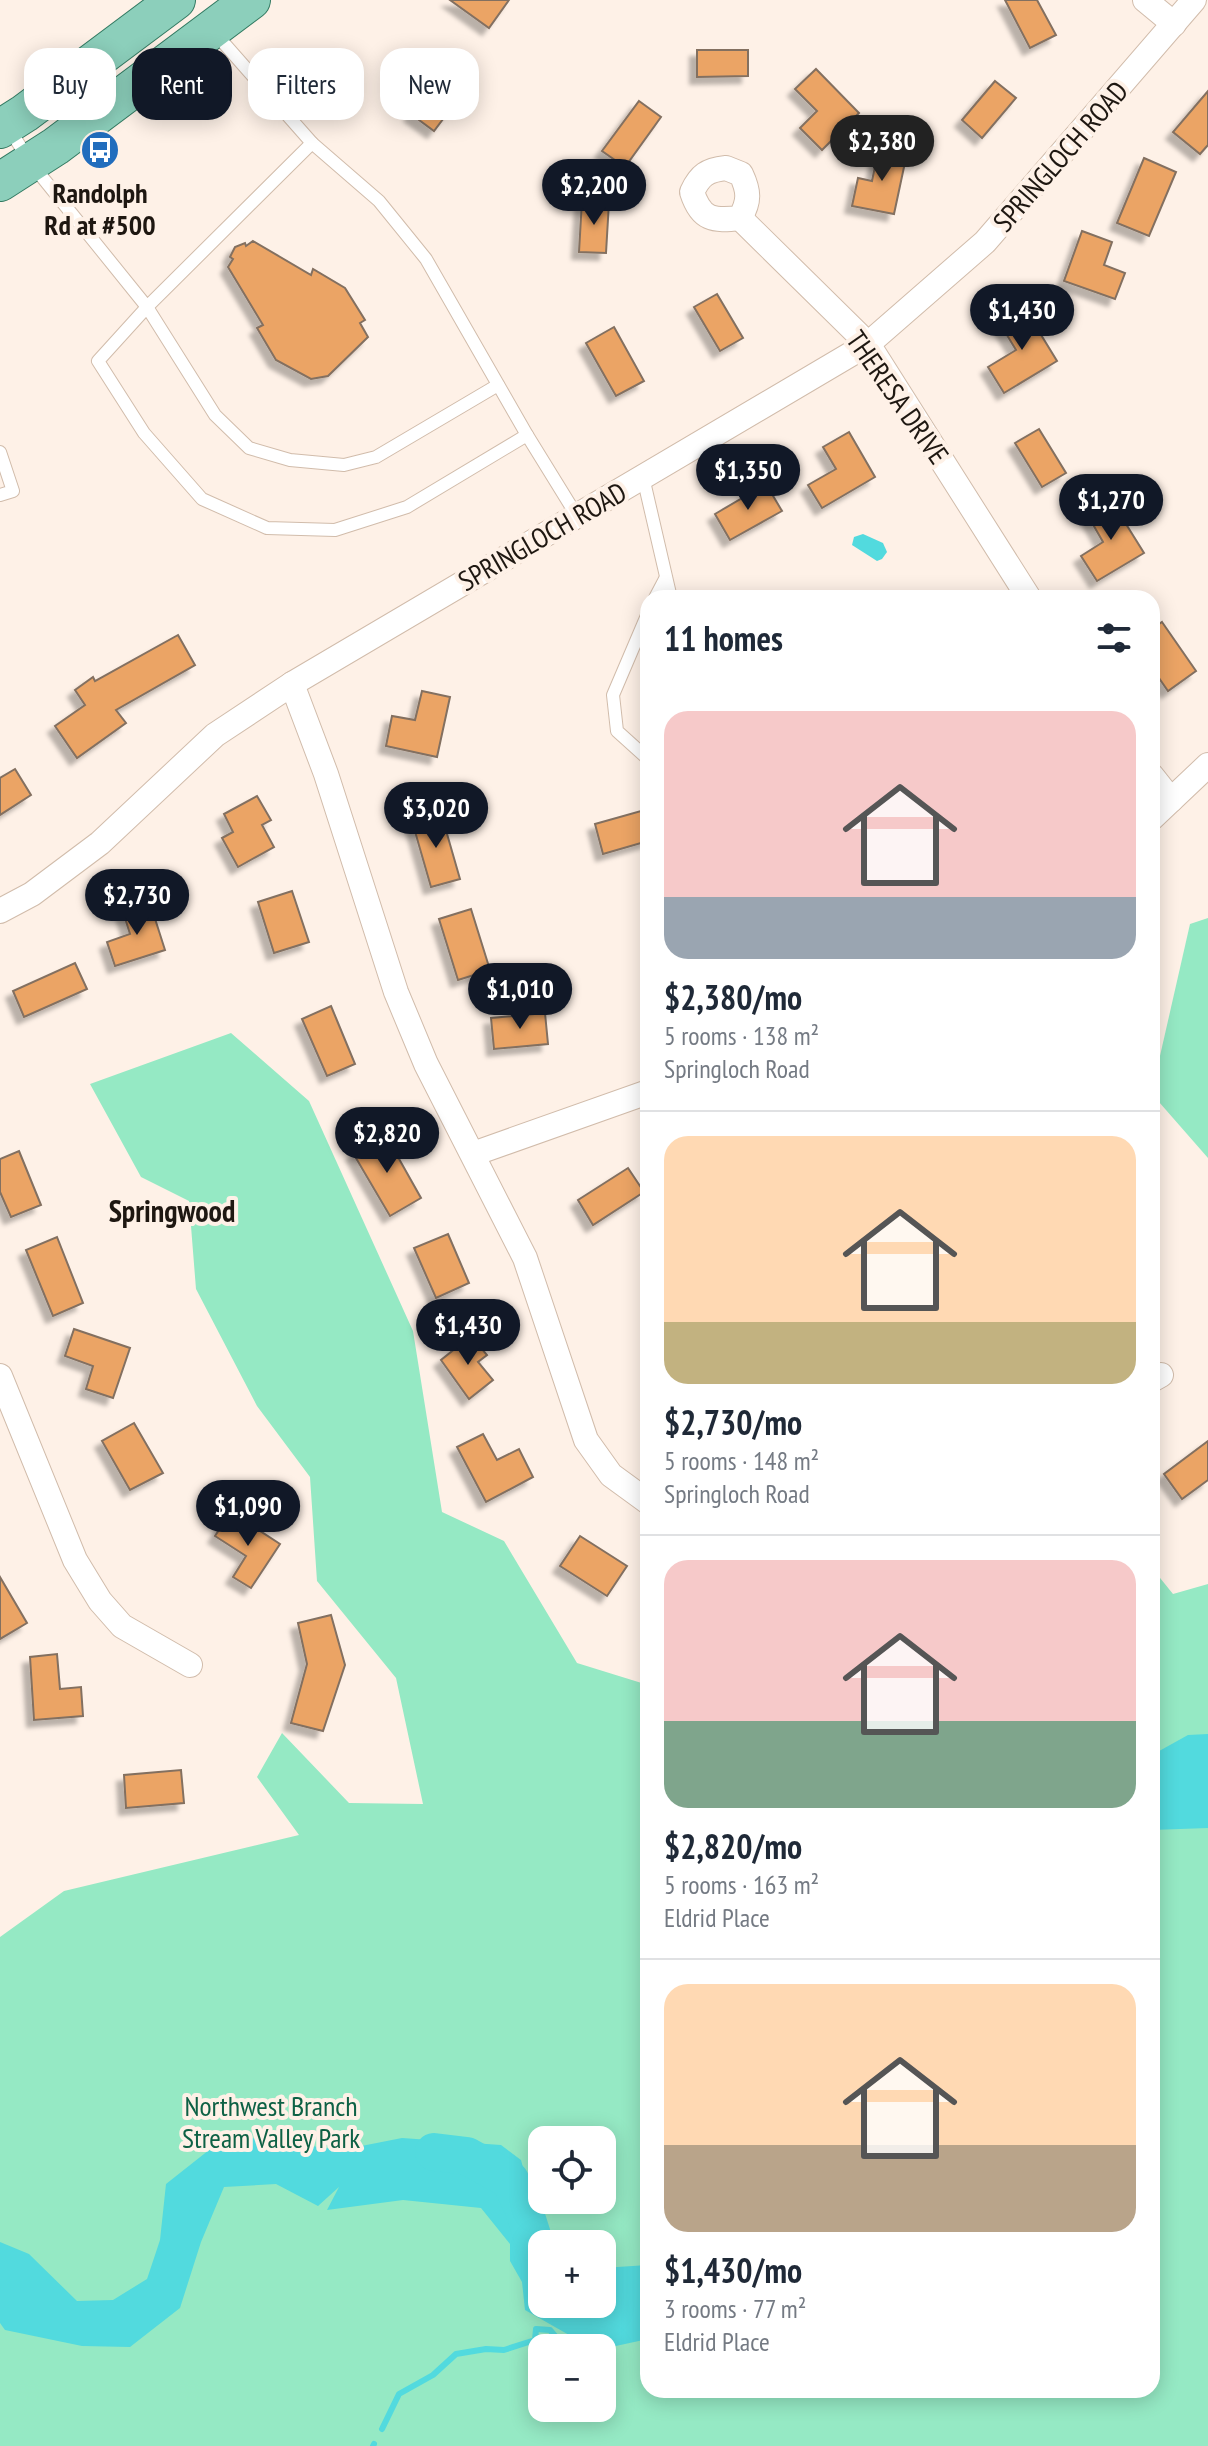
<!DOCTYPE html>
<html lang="en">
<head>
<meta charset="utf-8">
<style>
	:root { --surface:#fff; --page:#f2f2f3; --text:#1f2937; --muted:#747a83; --line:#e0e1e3; --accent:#111827 }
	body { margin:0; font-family:"PT Sans Narrow",sans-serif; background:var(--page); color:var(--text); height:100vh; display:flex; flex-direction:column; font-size:30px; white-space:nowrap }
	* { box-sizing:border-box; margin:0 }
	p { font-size:26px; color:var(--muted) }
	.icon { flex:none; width:44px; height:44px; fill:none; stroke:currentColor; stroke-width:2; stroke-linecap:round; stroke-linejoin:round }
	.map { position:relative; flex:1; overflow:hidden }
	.drawer { position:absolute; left:640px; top:590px; width:520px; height:1808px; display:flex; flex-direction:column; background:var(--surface); border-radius:24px; box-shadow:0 4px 20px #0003 }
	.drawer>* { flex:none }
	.hud { position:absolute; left:24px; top:48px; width:496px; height:72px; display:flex; gap:16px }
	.tools { position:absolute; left:528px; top:2126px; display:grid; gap:16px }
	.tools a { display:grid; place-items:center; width:88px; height:88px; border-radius:16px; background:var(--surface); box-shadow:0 4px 20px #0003; font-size:40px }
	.price { position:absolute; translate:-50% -68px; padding:0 18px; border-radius:28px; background:var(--accent); color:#fff; font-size:26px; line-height:52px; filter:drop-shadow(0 2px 4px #0008) }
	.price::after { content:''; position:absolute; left:50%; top:48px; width:24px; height:18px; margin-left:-12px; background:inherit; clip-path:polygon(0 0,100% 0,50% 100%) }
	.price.on { background:#222; color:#fff }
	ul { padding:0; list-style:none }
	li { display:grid; align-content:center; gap:16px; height:424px; padding:0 24px }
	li+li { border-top:2px solid var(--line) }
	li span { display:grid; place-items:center; height:248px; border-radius:24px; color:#555 }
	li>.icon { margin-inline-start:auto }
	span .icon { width:144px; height:144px; fill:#fffc; stroke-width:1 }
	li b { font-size:34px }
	h2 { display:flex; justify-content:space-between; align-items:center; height:96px; padding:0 24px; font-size:34px }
	.chip { padding:0 28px; border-radius:24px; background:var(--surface); box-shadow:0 4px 20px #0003; font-size:28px; line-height:72px }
	.chip.on { background:var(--accent); color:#fff }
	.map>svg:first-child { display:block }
	.green { fill:#95e9c4; fill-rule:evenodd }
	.water { fill:#52dade }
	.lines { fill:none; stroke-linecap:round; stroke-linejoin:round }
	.stream { stroke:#52dade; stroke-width:6 }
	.river { stroke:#52dade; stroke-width:38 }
	.building { fill:#eba465; stroke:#837061; stroke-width:2; filter:url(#shadow) }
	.service-casing { stroke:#d1bcab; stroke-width:14 }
	.minor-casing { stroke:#d1bcab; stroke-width:26 }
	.primary-casing { stroke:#337a62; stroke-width:40 }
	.service { stroke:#fff; stroke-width:12 }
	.minor { stroke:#fff; stroke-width:24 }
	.primary { stroke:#8ccfbb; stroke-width:38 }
	.labels { text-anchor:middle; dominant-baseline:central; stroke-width:8; stroke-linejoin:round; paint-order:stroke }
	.street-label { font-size:28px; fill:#1e1711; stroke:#fef1e7 }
	.poi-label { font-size:28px; font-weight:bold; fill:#1e1711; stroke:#fef1e7 }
	.park-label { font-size:28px; fill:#0e6145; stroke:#fef1e7 }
	.neighbourhood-label { font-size:30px; font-weight:bold; fill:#1e1711; stroke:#fef1e7 }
</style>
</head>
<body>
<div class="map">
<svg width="1208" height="2446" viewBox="0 0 1208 2446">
	<defs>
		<filter id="shadow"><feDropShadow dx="-7" dy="7" stdDeviation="2" flood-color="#0004"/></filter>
	</defs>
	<rect width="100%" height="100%" fill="#fef1e7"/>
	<g class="green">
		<polygon points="1208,918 1208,1158 1152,1094 1152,1091 1190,924"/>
		<path d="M231,1033l78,68 104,230 29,181 62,29 73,122 71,22v705h504v-822l21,26 35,-10v862h-1208v-509l64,-46 235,-56 -42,-58 25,-44 67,70 74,1 -27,-126 -79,-97 -7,-104 -53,-71 -61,-117 -7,-88 -48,-24 -51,-93zM542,2140h60v60h-60zM542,2244h60v60h-60zM542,2348h60v60h-60z"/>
	</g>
	<g class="water">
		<polygon points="863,534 883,543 887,552 882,559 877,561 852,545 854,537"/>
		<polygon points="1208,1734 1208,1828 1152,1830 1152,1755 1188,1735"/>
		<polygon points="228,2135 341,2150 402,2138 501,2145 521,2160 543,2244 542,2304 602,2304 602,2268 648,2265 648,2339 602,2349 592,2348 525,2310 522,2282 510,2261 510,2244 481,2208 403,2200 327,2210 339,2187 318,2206 276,2184 224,2187 201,2242 180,2308 130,2347 82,2346 5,2330 0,2323 0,2242 29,2254 77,2301 113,2300 147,2279 160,2240 166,2184"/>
	</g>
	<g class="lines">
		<g class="stream">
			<polyline points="382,2429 399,2394 433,2375 456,2354 486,2349 504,2350 535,2340 536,2329 550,2330 561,2343 578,2333"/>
			<polyline points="373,2446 374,2444"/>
		</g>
		<polyline class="river" points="434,2152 467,2156 510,2180 523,2207 542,2267"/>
	</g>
	<g class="building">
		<polygon points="450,0 509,0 489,28"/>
		<polygon points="1005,0 1037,0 1056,35 1030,48"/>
		<polygon points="697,50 748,50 748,76 697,77"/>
		<polygon points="418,55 464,91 434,131 411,114 426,95 402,77"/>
		<polygon points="816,69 859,113 822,150 800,128 817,111 795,89"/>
		<polygon points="995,81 1016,98 982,138 962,120"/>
		<polygon points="1208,91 1208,145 1200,154 1173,132"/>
		<polygon points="639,101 661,117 625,167 602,151"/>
		<polygon points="879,147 907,153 894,214 852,206 858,178 872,181"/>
		<polygon points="1144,158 1176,172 1149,236 1117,223"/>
		<polygon points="582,200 609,202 606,253 579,252"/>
		<polygon points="1082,231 1112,242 1104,265 1125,273 1115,299 1064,281"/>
		<polygon points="253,241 311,275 313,269 345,288 365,320 360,323 368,337 328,376 311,379 276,360 257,328 263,325 228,267 233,259 230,257 235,247 245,243 246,246"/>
		<polygon points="717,294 743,338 720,351 694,307"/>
		<polygon points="1024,307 1057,361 1004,393 988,367 1016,350 999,322"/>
		<polygon points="614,327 644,381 616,396 586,343"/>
		<polygon points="1039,429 1066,473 1042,487 1015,443"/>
		<polygon points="849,432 875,477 822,508 808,485 836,469 823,447"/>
		<polygon points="766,484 782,511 730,540 715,514"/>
		<polygon points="1111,500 1144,553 1097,581 1081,556 1103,542 1087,514"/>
		<polygon points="1162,622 1196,671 1168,691 1152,668 1152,629"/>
		<polygon points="178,635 195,665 116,710 126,723 77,758 55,726 85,705 75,690 93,677 95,681"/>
		<polygon points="422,691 450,697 437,757 386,746 392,716 415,720"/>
		<polygon points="15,769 31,795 0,815 0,778"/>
		<polygon points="257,796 271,820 262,825 274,847 238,867 222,838 233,832 224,814"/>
		<polygon points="648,809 648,841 603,854 595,824"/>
		<polygon points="441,813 460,879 431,887 412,821"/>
		<polygon points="292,891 309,942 274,953 258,902"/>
		<polygon points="150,903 165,950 115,966 107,942 130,934 123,912"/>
		<polygon points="471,909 490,970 458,980 439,919"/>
		<polygon points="75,963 87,989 24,1017 13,991"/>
		<polygon points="331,1006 355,1064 327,1076 302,1019"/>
		<polygon points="545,1013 548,1044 494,1049 491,1018"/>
		<polygon points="385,1134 421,1198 390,1216 353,1153"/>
		<polygon points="19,1151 41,1205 11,1217 0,1192 0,1159"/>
		<polygon points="628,1168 644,1192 593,1225 578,1200"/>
		<polygon points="448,1234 469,1283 436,1298 414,1248"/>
		<polygon points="57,1237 83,1303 53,1316 26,1250"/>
		<polygon points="74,1329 130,1348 113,1398 86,1389 93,1366 65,1356"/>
		<polygon points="471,1336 487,1355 478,1362 493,1380 469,1399 441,1360"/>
		<polygon points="134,1423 163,1473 130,1490 102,1441"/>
		<polygon points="483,1434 497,1460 519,1449 533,1477 486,1502 457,1447"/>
		<polygon points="1208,1441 1208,1480 1182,1499 1164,1474"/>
		<polygon points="231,1512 280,1544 251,1588 233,1577 246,1556 215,1536"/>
		<polygon points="580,1536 627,1566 607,1596 560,1566"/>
		<polygon points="0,1577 27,1623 0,1639"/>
		<polygon points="331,1615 345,1665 323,1731 291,1723 307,1664 298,1623"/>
		<polygon points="57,1654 60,1689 81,1687 83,1716 34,1720 30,1657"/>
		<polygon points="181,1770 184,1803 126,1808 124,1775"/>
	</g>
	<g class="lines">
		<g class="service-casing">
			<g id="service">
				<polyline points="10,130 30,162 147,307 312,143 214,32"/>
				<polyline points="312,143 379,201 426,259 527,435"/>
				<polyline points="498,385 376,457 344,465 290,460 249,448 215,415 147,307 98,361 144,433 202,499 267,528 335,530 407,507 527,435 577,516"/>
				<polyline points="0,452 13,491 0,495"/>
				<polyline points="643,477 671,598"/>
				<polyline points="655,598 665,579"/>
				<polyline points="648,613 613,695 617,731 648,759"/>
			</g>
		</g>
		<g class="minor-casing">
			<g id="minor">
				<polyline points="1145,0 1174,24"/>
				<path d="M726,168l15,6c8,17 9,27 -1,44 -27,3 -39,2 -48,-26 8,-17 15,-22 34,-24z"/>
				<polyline points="740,218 868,344 1029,598"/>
				<polyline points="292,684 326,774 396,992 426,1064 525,1258 586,1440 611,1475 648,1502"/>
				<polyline points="1152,776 1171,800"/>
				<polyline points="1152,818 1208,765"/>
				<polyline points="0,911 32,894 100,843 215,735 292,684 868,344 985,242 1194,0"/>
				<polyline points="473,1154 648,1092"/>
				<polyline points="0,1376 75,1560 100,1601 122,1626 190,1665"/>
				<polyline points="1152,1380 1161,1375"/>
			</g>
		</g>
		<g class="primary-casing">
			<g id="primary">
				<polyline points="0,129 25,113 176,0"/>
				<polyline points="0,182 56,146 251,0"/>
			</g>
		</g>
		<use href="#service" class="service"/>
		<use href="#minor" class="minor"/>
		<use href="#primary" class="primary"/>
	</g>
	<defs>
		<g id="bus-disc" transform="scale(2)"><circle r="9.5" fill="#216dbd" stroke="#fef1e7"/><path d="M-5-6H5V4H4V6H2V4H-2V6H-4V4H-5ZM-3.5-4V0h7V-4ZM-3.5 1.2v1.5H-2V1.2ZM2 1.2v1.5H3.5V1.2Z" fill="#fff"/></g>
	</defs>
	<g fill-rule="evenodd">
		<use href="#bus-disc" x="100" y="150"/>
	</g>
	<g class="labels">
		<g class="street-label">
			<text transform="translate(1060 156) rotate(-49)">SPRINGLOCH ROAD</text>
			<text transform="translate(898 397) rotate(55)">THERESA DRIVE</text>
			<text transform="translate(542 536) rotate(-30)">SPRINGLOCH ROAD</text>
		</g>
		<g class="poi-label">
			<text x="100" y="192">Randolph<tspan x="100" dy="32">Rd at #500</tspan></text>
		</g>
		<g class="park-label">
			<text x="271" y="2105">Northwest Branch<tspan x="271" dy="32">Stream Valley Park</tspan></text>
		</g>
		<g class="neighbourhood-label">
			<text x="172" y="1210">Springwood</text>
		</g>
	</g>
</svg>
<div class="tools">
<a><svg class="icon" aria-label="locate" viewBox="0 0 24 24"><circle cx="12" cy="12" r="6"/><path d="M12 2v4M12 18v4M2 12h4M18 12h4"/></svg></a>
<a>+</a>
<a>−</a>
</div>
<b class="price on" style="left:882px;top:183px">$2,380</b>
<b class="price" style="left:594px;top:227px">$2,200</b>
<b class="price" style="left:1022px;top:352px">$1,430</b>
<b class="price" style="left:748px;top:512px">$1,350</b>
<b class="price" style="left:1111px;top:542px">$1,270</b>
<b class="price" style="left:436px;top:850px">$3,020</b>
<b class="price" style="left:137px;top:937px">$2,730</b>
<b class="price" style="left:520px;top:1031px">$1,010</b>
<b class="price" style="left:387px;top:1175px">$2,820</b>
<b class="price" style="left:468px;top:1367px">$1,430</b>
<b class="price" style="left:248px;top:1548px">$1,090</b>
<div class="hud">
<a class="chip">Buy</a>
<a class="chip on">Rent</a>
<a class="chip">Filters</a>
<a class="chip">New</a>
</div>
<section class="drawer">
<h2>11 homes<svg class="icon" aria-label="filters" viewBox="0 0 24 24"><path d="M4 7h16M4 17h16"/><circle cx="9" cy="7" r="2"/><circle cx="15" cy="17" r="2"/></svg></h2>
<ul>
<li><span style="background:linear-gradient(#f6c9c9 75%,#9aa5b1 0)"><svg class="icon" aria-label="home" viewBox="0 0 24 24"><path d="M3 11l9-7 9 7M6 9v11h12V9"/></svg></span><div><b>$2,380/mo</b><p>5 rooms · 138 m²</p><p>Springloch Road</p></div></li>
<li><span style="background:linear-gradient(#ffd9b3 75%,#c2b280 0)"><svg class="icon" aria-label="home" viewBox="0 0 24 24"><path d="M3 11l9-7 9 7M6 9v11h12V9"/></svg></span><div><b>$2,730/mo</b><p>5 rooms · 148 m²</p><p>Springloch Road</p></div></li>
<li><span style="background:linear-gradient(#f6c9c9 65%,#7fa58c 0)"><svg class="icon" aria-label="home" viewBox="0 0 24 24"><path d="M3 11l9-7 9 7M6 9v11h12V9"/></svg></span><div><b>$2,820/mo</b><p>5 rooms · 163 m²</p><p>Eldrid Place</p></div></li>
<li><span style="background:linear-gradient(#ffd9b3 65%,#b9a48a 0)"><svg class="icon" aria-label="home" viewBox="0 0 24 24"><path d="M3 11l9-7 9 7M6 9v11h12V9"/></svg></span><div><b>$1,430/mo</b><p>3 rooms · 77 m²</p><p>Eldrid Place</p></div></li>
</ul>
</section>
</div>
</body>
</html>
